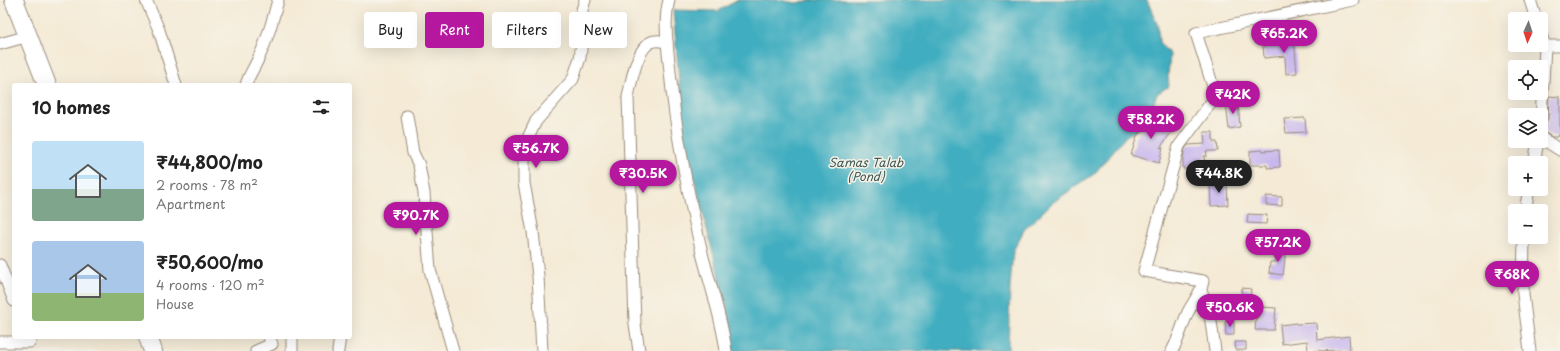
<!DOCTYPE html>
<html lang="en">
<head>
<meta charset="utf-8">
<style>
	:root { --surface:#fff; --page:#f6f6f6; --text:#222; --muted:#767676; --accent:#b5179e }
	body { margin:0; font-family:"Playpen Sans",sans-serif; background:var(--page); color:var(--text); height:100vh; display:flex; flex-direction:column; font-size:15px; white-space:nowrap }
	* { box-sizing:border-box; margin:0 }
	p { font-size:13px; color:var(--muted) }
	.icon { flex:none; width:22px; height:22px; fill:none; stroke:currentColor; stroke-width:2; stroke-linecap:round; stroke-linejoin:round }
	.map { position:relative; flex:1; overflow:hidden }
	.side { position:absolute; left:12px; top:83px; width:340px; height:256px; display:flex; flex-direction:column; background:var(--surface); border-radius:4px; box-shadow:0 4px 16px #0002 }
	.side>* { flex:none }
	.guide { position:absolute; left:364px; top:12px; width:380px; height:36px; display:flex; gap:8px }
	.needle { width:26px; rotate:183deg }
	.controls { position:absolute; left:1508px; top:12px; display:grid; gap:8px }
	.controls a { display:grid; place-items:center; width:40px; height:40px; border-radius:4px; background:var(--surface); box-shadow:0 4px 16px #0002; font-size:20px }
	.price { position:absolute; translate:-50% -34px; padding:0 9px; border-radius:14px; background:var(--accent); color:#fff; font-size:13px; line-height:26px; filter:drop-shadow(0 1px 2px #0008) }
	.price::after { content:''; position:absolute; left:50%; top:24px; width:12px; height:9px; margin-left:-6px; background:inherit; clip-path:polygon(0 0,100% 0,50% 100%) }
	.price.on { background:#222; color:#fff }
	ul { padding:0; list-style:none }
	li { display:flex; align-items:center; gap:12px; height:100px; padding:0 20px }
	li span { display:grid; place-items:center; flex:none; width:112px; height:80px; border-radius:4px; color:#555 }
	li>.icon { margin-inline-start:auto }
	span .icon { width:48px; height:48px; fill:#fffc; stroke-width:1 }
	li b { font-size:17px }
	h2 { display:flex; justify-content:space-between; align-items:center; height:48px; padding:0 20px; font-size:17px }
	.pill { padding:0 14px; border-radius:4px; background:var(--surface); box-shadow:0 4px 16px #0002; font-size:14px; line-height:36px }
	.pill.on { background:var(--accent); color:#fff }
	.map>svg:first-child { display:block }
	.water { fill:#41adc0; stroke:#3e6c6f }
	.building { fill:#c8b7ee }
	.lines { fill:none; stroke-linecap:round; stroke-linejoin:round }
	.minor-casing { stroke:#988a7a; stroke-width:13 }
	.primary-casing { stroke:#988a7a; stroke-width:20 }
	.minor { stroke:#fff; stroke-width:11 }
	.primary { stroke:#fff; stroke-width:18 }
	.labels { text-anchor:middle; dominant-baseline:central; stroke-width:3; stroke-linejoin:round; paint-order:stroke }
	.water-label { font-size:12px; font-style:italic; fill:#3d5857; stroke:#f7f3e8 }
</style>
</head>
<body>
<div class="map">
<svg width="1560" height="351" viewBox="0 0 1560 351">
	<rect width="100%" height="100%" fill="#f7f3e8"/>
	<filter id="ink" filterUnits="userSpaceOnUse"><feTurbulence type="fractalNoise" baseFrequency=".025" numOctaves="2"/><feDisplacementMap in="SourceGraphic" scale="8" xChannelSelector="R" yChannelSelector="G"/><feConvolveMatrix kernelMatrix="1 2 1 2 8 2 1 2 1" color-interpolation-filters="sRGB"/></filter>
	<filter id="wash" filterUnits="userSpaceOnUse"><feTurbulence type="fractalNoise" baseFrequency=".012" numOctaves="4" result="noise"/><feDisplacementMap in="SourceGraphic" scale="16" xChannelSelector="R" yChannelSelector="G"/><feGaussianBlur stdDeviation="0.9" result="paint"/><feColorMatrix in="noise" values="0 0 0 0 0 0 0 0 0 0 0 0 0 0 0 0 0 1.4 0 .05"/><feComposite in="paint" operator="in"/></filter>
	<g filter="url(#wash)">
		<rect width="100%" height="100%" fill="#f4ead5"/>
		<polygon class="water" points="738,0 779,0 796,3 813,0 1147,0 1158,26 1159,42 1170,55 1168,76 1169,86 1157,94 1146,125 1126,136 1094,174 1052,203 1024,230 1013,251 1010,288 1008,351 731,351 727,309 684,138 673,10 718,11"/>
		<g id="blocks">
			<g class="building">
				<polygon points="1294,38 1297,73 1286,74 1285,56 1264,58 1263,46 1285,44 1284,39"/>
				<polygon points="1549,96 1560,97 1560,135 1558,135 1557,137 1552,137 1544,132 1545,124 1548,119"/>
				<polygon points="1238,102 1240,127 1229,129 1226,104"/>
				<polygon points="1152,115 1173,130 1160,148 1163,147 1159,163 1131,155 1137,136"/>
				<polygon points="1305,118 1306,132 1286,133 1284,119"/>
				<polygon points="1204,132 1213,132 1213,142 1217,142 1218,151 1206,151 1207,156 1204,156 1205,169 1183,169 1183,158 1185,149 1188,145 1205,144"/>
				<polygon points="1263,150 1263,151 1279,150 1280,167 1267,168 1267,165 1250,165 1250,151"/>
				<polygon points="1227,183 1228,205 1211,206 1210,184"/>
				<polygon points="1266,196 1282,197 1282,206 1266,205"/>
				<polygon points="1248,214 1267,215 1266,224 1247,223"/>
				<polygon points="1277,249 1286,250 1283,275 1269,273 1270,262 1276,262"/>
				<polygon points="1242,288 1251,289 1250,300 1241,300"/>
				<polygon points="1261,307 1276,308 1274,330 1255,330 1256,318 1260,318"/>
				<polygon points="1225,322 1234,322 1234,335 1226,335"/>
				<polygon points="1296,323 1296,324 1316,323 1317,340 1349,336 1350,350 1308,351 1307,341 1282,344 1280,325"/>
				<polygon points="1235,342 1246,342 1246,350 1236,350"/>
			</g>
		</g>
	</g>
	<g filter="url(#ink)">
		<use href="#blocks" fill-opacity="0" stroke="#988a7a" stroke-width="1"/>
		<g class="lines">
			<g class="minor-casing">
				<g id="minor">
					<polyline points="146,0 159,30 176,85"/>
					<path d="M669,0c-6,23 -1,49 1,72 6,64 18,123 33,185 8,31 19,62 23,94"/>
					<polyline points="1530,0 1536,19"/>
					<polyline points="1541,34 1545,46 1541,119"/>
					<polyline points="0,44 28,36"/>
					<polyline points="1545,46 1560,46"/>
					<path d="M246,85c3,-11 9,-18 13,-28 9,-18 14,-38 19,-57"/>
					<polyline points="407,116 413,153 419,165 424,193 430,270 453,351"/>
					<polyline points="1541,138 1560,150"/>
					<polyline points="1534,163 1538,141"/>
					<polyline points="1525,211 1529,189"/>
					<polyline points="1524,237 1523,294 1530,351"/>
					<polyline points="0,265 14,301"/>
					<polyline points="1201,291 1210,314 1215,351"/>
					<polyline points="292,337 292,351"/>
					<polyline points="0,342 30,342"/>
					<polyline points="256,351 272,344 269,337"/>
					<polyline points="338,351 340,337"/>
					<polyline points="542,351 538,276 533,232 524,183 524,160 528,138 536,121 573,79 580,58 583,33 582,10 585,0"/>
					<path d="M639,351l-4,-27 -7,-227c3,-14 9,-54 27,-56 4,-1 9,1 12,1"/>
					<path d="M1172,351c7,-12 10,-26 16,-39 6,-12 13,-18 15,-31l-59,-10 35,-125 37,-50 -20,-63 157,-33"/>
				</g>
			</g>
			<g class="primary-casing">
				<g id="primary">
					<polyline points="14,0 47,85"/>
					<polyline points="148,337 153,351"/>
				</g>
			</g>
			<use href="#minor" class="minor"/>
			<use href="#primary" class="primary"/>
		</g>
	</g>
	<g class="labels">
		<g class="water-label">
			<text x="866" y="162">Samas Talab<tspan x="866" dy="14">(Pond)</tspan></text>
		</g>
	</g>
</svg>
<div class="controls">
<a><svg class="needle" viewBox="-14 -14 28 28"><path d="M0-13l5 13h-10z" fill="#e53935"/><path d="M0 13l5-13h-10z" fill="#767676"/></svg></a>
<a><svg class="icon" aria-label="locate" viewBox="0 0 24 24"><circle cx="12" cy="12" r="6"/><path d="M12 2v4M12 18v4M2 12h4M18 12h4"/></svg></a>
<a><svg class="icon" aria-label="layers" viewBox="0 0 24 24"><path d="M12 4l9 5-9 5-9-5zM3 14l9 5 9-5"/></svg></a>
<a>+</a>
<a>−</a>
</div>
<b class="price" style="left:1284px;top:54px">₹65.2K</b>
<b class="price" style="left:1233px;top:115px">₹42K</b>
<b class="price" style="left:1151px;top:140px">₹58.2K</b>
<b class="price" style="left:536px;top:169px">₹56.7K</b>
<b class="price" style="left:643px;top:194px">₹30.5K</b>
<b class="price on" style="left:1219px;top:194px">₹44.8K</b>
<b class="price" style="left:416px;top:236px">₹90.7K</b>
<b class="price" style="left:1278px;top:263px">₹57.2K</b>
<b class="price" style="left:1512px;top:295px">₹68K</b>
<b class="price" style="left:1230px;top:328px">₹50.6K</b>
<div class="guide">
<a class="pill">Buy</a>
<a class="pill on">Rent</a>
<a class="pill">Filters</a>
<a class="pill">New</a>
</div>
<section class="side">
<h2>10 homes<svg class="icon" aria-label="filters" viewBox="0 0 24 24"><path d="M4 7h16M4 17h16"/><circle cx="9" cy="7" r="2"/><circle cx="15" cy="17" r="2"/></svg></h2>
<ul>
<li><span style="background:linear-gradient(#bfe0f5 60%,#7fa58c 0)"><svg class="icon" aria-label="home" viewBox="0 0 24 24"><path d="M3 11l9-7 9 7M6 9v11h12V9"/></svg></span><div><b>₹44,800/mo</b><p>2 rooms · 78 m²</p><p>Apartment</p></div></li>
<li><span style="background:linear-gradient(#a9c7e8 65%,#8fb573 0)"><svg class="icon" aria-label="home" viewBox="0 0 24 24"><path d="M3 11l9-7 9 7M6 9v11h12V9"/></svg></span><div><b>₹50,600/mo</b><p>4 rooms · 120 m²</p><p>House</p></div></li>
</ul>
</section>
</div>
</body>
</html>
